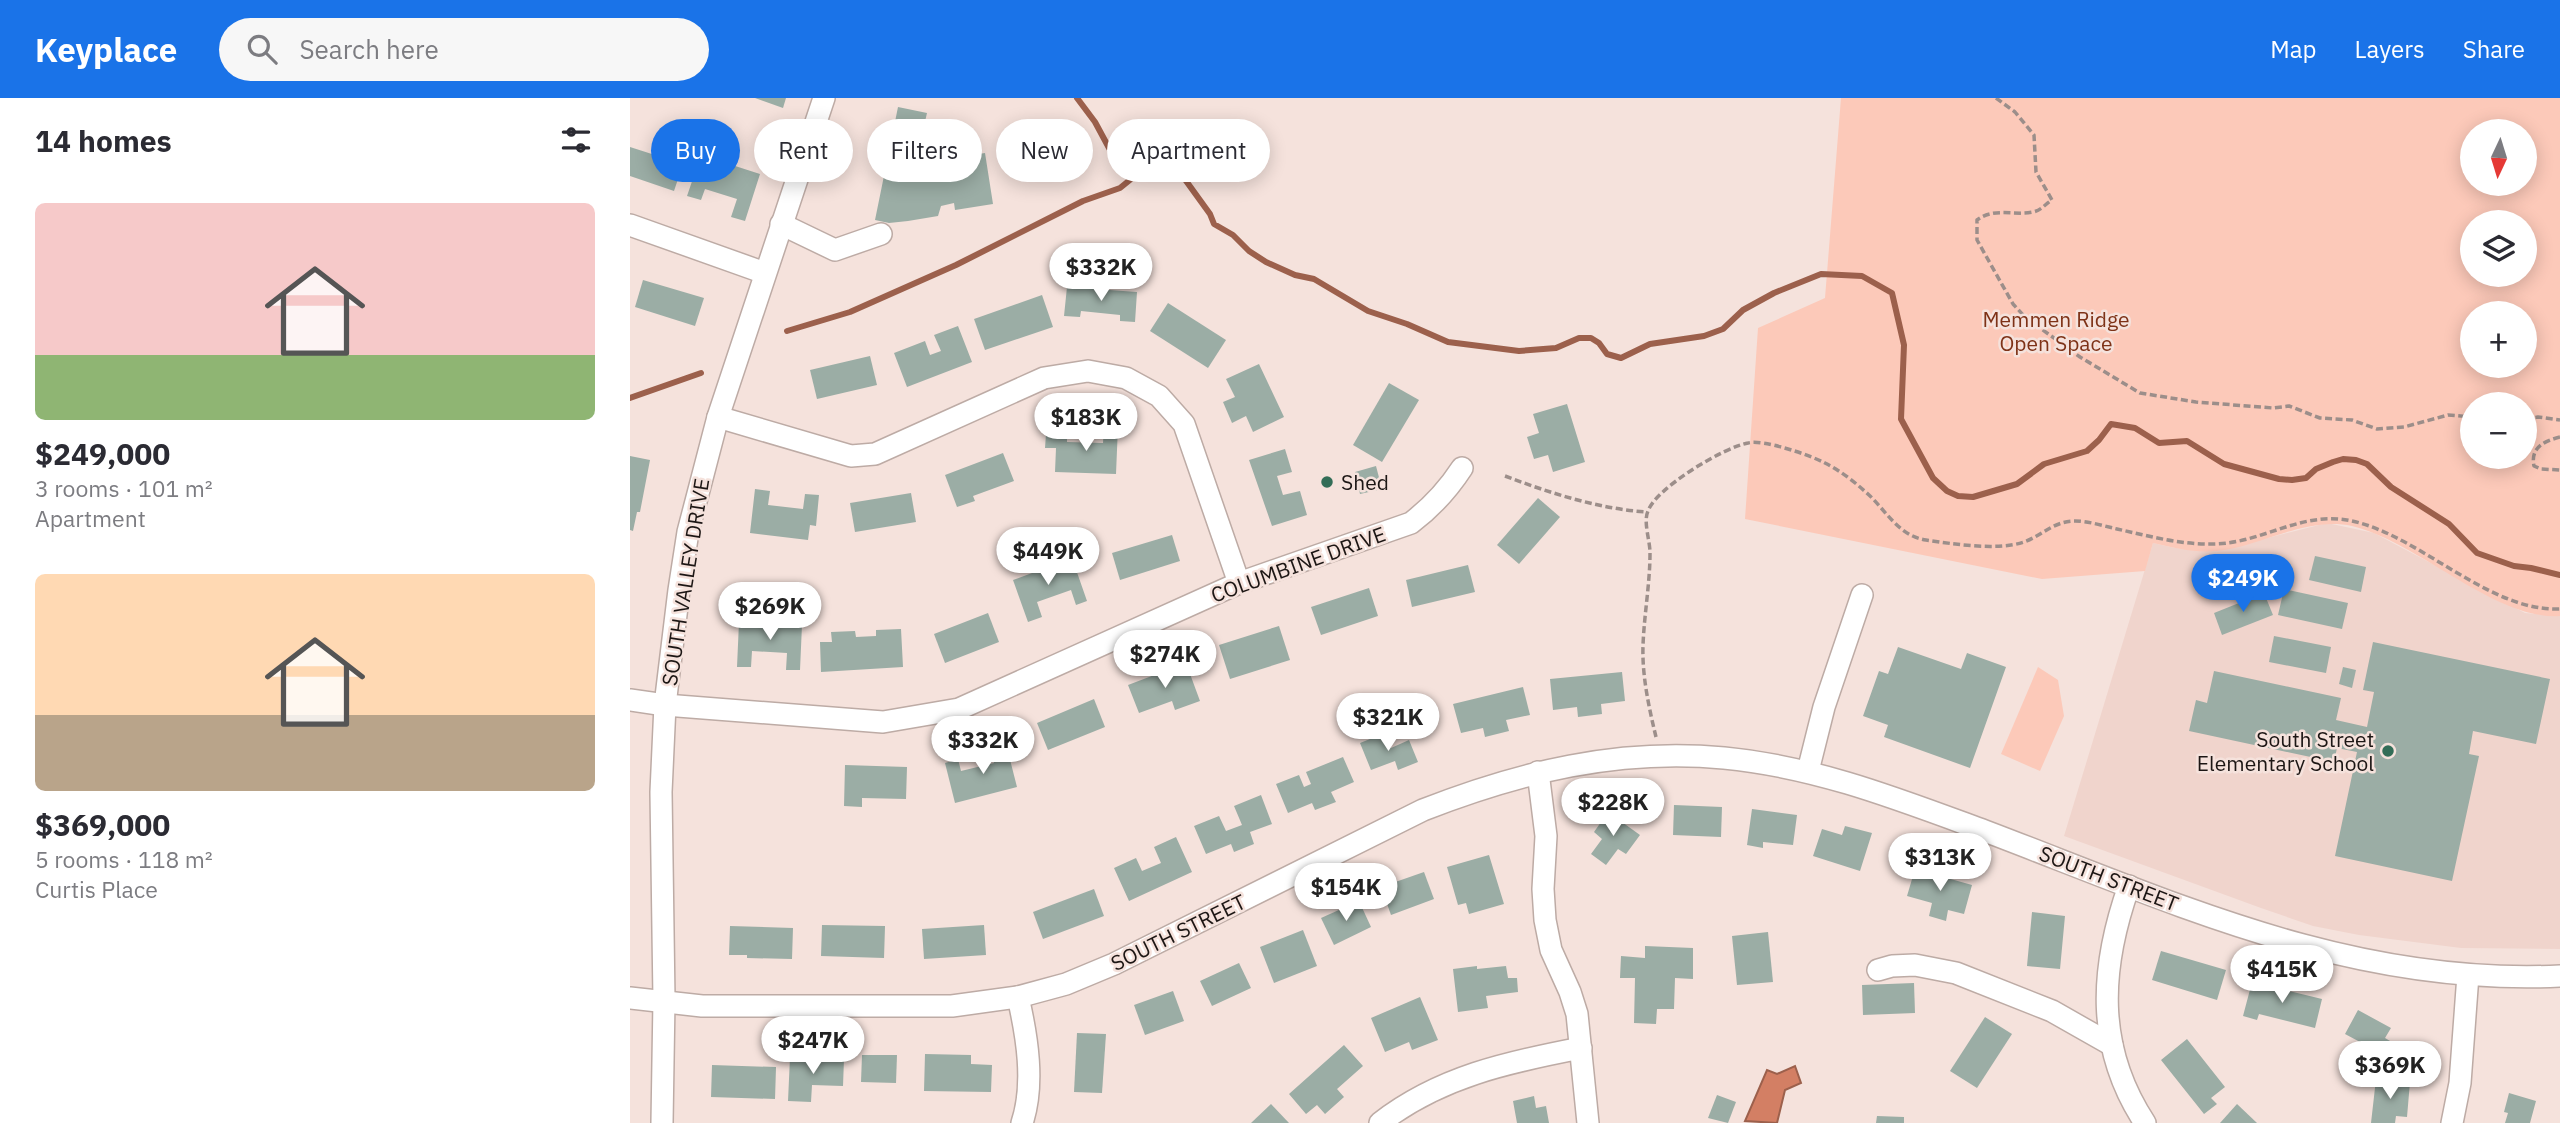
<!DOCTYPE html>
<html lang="en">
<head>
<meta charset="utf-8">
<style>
	:root { --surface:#fff; --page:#f7f7f7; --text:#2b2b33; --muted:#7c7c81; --accent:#1a73e8 }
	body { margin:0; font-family:"IBM Plex Sans",sans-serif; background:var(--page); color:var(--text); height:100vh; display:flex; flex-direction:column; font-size:26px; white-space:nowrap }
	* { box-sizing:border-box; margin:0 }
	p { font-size:23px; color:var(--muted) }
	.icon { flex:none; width:38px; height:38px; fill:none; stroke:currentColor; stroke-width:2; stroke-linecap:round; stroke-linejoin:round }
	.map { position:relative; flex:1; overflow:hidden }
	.side { display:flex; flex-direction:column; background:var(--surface); width:630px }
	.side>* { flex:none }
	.hud { position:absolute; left:21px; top:21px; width:665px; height:63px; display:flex; gap:14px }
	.needle { width:46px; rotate:184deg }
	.controls { position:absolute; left:1830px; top:21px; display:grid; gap:14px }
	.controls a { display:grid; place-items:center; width:77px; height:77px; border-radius:50%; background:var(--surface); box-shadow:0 4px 18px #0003; font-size:35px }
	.price { position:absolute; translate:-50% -60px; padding:0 16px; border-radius:24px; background:#fff; color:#222; font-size:23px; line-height:46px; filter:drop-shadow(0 2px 4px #0008) }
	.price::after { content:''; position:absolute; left:50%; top:42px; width:21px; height:16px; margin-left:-10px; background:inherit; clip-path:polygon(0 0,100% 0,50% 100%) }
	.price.on { background:var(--accent); color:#fff }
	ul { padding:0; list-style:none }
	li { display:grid; align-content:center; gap:14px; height:371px; padding:0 35px }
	li span { display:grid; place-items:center; height:217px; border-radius:10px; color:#555 }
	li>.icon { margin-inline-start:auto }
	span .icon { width:126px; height:126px; fill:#fffc; stroke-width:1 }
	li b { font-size:30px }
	h2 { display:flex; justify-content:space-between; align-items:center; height:84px; padding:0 35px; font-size:30px }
	.tag { padding:0 24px; border-radius:32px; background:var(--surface); box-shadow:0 4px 18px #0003; font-size:24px; line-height:63px }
	.tag.on { background:var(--accent); color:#fff }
	header { display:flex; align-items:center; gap:42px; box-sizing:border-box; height:98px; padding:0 35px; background:var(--accent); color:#fff }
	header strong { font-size:33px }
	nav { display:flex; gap:38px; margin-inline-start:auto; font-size:24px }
	.search { width:490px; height:63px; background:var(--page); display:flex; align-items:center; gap:18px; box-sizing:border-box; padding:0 24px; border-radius:38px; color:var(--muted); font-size:26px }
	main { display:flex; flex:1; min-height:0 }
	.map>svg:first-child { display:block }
	.built { fill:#f0d4cc }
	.green { fill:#fcc9b9; fill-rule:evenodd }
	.water { fill:#d37f64; stroke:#9c604c; stroke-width:2 }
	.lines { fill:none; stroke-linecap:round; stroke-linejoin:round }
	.stream { stroke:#9c604c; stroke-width:6 }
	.building { fill:#9bada5 }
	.minor-casing { stroke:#bdaba5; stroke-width:24 }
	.path { stroke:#9c8e8a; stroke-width:3.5; stroke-dasharray:7 3.5; stroke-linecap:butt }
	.minor { stroke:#fff; stroke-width:21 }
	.poi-dot { fill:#336d57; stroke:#f5e2dc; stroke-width:2.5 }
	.labels { text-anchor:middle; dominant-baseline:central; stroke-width:5; stroke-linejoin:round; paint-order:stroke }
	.park-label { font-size:21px; fill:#7e3217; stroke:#f5e2dc }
	.poi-label { font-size:21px; fill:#1c1614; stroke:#f5e2dc; text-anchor:start }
	.street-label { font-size:21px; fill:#1c1614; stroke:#f5e2dc }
</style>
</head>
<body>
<header>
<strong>Keyplace</strong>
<div class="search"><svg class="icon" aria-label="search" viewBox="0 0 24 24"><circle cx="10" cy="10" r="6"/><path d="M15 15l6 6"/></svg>Search here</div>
<nav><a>Map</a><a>Layers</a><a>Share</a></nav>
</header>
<main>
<section class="side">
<h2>14 homes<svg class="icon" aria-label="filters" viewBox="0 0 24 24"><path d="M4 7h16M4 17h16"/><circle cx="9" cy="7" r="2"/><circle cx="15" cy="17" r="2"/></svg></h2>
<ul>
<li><span style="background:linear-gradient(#f6c9c9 70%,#8fb573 0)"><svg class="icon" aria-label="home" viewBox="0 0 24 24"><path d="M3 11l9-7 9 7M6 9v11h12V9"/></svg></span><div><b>$249,000</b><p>3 rooms · 101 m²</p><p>Apartment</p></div></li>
<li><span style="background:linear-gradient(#ffd9b3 65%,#b9a48a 0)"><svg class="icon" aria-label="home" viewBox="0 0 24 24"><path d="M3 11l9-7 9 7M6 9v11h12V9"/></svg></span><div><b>$369,000</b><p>5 rooms · 118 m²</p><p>Curtis Place</p></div></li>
</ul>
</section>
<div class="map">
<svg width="1930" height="1025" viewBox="0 0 1930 1025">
	<rect width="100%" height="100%" fill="#f5e2dc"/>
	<polygon class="built" points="1697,425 1744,435 1895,515 1930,518 1930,851 1831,850 1729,837 1683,828 1631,810 1434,738 1523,445 1545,450 1586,453"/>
	<g class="green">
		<path d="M1211,0h719v518c-64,5 -143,-75 -208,-90 -46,-10 -90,20 -135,25 -22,2 -43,-3 -64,-8l-8,28 -103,8 -297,-60 13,-191 67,-30zM1843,33h52v53h-52zM1843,124h52v53h-52zM1843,215h52v53h-52zM1843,306h52v53h-52z"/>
		<polygon points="1408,569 1428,582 1434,618 1410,673 1371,656"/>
	</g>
	<polygon class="water" points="1165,968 1171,985 1155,992 1147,1025 1115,1023 1137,972 1147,976"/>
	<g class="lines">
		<g class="stream">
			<polyline points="447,0 465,24 486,63 506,77 529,64 546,69 580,116 584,126 603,137 619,153 636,164 665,177 684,181 738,213 777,226 818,244 889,253 926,250 949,240 961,240 969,245 977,256 991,260 1020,246 1074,238 1093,231 1113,212 1144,195 1191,176 1232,178 1262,195 1274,247 1271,321 1303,380 1317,393 1328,398 1343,399 1387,386 1414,366 1457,353 1469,342 1481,326 1505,330 1529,345 1557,343 1594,366 1649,381 1662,382 1676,380 1686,371 1703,364 1713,361 1726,362 1737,366 1761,389 1819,426 1847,455 1884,468 1901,470 1930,477"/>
			<polyline points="157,233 220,214 326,167 453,103 490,90 506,77"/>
			<polyline points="0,300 71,275"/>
		</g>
	</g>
	<g class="building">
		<polygon points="125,0 156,0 153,10"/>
		<polygon points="268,9 297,15 294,28 305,30 295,73 321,69 323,60 355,55 363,106 325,112 324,105 311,108 308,118 278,123 259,125 245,122"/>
		<polygon points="0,49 53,66 44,93 0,78"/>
		<polygon points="71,57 130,76 115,123 101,119 107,101 75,91 71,102 57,98"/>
		<polygon points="13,182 74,200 65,228 5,209"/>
		<polygon points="437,189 507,194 505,224 490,223 490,217 451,213 450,219 434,218"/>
		<polygon points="412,197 423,229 355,252 344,221"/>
		<polygon points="538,205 596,242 578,270 520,233"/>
		<polygon points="328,228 342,264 277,289 264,255 295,243 300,257 311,253 304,237"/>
		<polygon points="240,258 247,287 187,301 180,272"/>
		<polygon points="629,266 654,319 623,334 616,318 602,325 593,304 605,299 596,281"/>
		<polygon points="759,285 789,302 752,364 723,347"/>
		<polygon points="937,306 955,364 923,374 918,357 904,361 897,339 909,335 903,316"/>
		<polygon points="474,327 488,328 486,376 425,374 426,350 415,350 416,336 437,336 437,344 473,345"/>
		<polygon points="655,351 662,374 647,378 653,397 670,393 677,417 642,428 619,362"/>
		<polygon points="373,355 384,383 343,398 345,403 327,409 315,377"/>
		<polygon points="0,358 20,362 10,414 7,414 3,433 0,432"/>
		<polygon points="746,368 752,391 730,396 725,374"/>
		<polygon points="701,378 704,388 694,391 691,381"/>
		<polygon points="125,391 140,393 138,407 173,411 175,396 189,397 186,428 180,427 178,442 120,435"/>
		<polygon points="281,395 286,424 225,434 220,405"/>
		<polygon points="908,400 930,419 889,466 867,447"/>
		<polygon points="542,437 550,463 490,482 482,455"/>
		<polygon points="1685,458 1736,469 1731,494 1679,482"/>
		<polygon points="442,460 457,503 446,507 441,492 407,504 412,519 398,524 383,482"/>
		<polygon points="838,467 845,494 782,509 776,482"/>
		<polygon points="739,490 748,518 691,537 681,509"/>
		<polygon points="1654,491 1718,505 1712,531 1648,517"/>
		<polygon points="1634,495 1643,517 1592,537 1584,515"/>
		<polygon points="358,515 369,544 315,565 304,536"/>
		<polygon points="109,524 172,527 170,572 156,572 157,555 122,553 121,569 107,569"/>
		<polygon points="649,528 660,562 600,581 589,547"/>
		<polygon points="271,531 273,569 191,574 190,544 202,544 201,534 225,533 226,539 246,538 246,532"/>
		<polygon points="1644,538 1701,549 1696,575 1639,564"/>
		<polygon points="1743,544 1920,581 1906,646 1843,633 1839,656 1849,658 1822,783 1705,758 1727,654 1707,650 1704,664 1559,633 1566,602 1577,605 1584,573 1711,600 1706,622 1737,629 1744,594 1733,592"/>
		<polygon points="1268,549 1331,571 1337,555 1376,569 1340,670 1254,639 1258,627 1233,618 1249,573 1258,576"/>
		<polygon points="556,565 570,603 545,612 542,603 509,615 498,587"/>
		<polygon points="1713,569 1726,572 1722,590 1709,586"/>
		<polygon points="992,574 995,603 971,606 972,616 948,619 947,609 923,612 920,581"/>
		<polygon points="893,589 900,617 876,622 879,633 855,639 853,630 831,635 823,606"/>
		<polygon points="464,601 475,629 418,652 407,625"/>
		<polygon points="755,635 761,650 779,642 788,664 768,672 765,663 741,672 730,645"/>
		<polygon points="375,642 387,689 325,705 315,665 328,661 331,673 364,665 359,646"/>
		<polygon points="713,659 724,684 701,694 706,704 685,712 682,705 658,715 646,686 669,677 674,689 681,686 676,674"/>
		<polygon points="215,667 277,669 276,701 232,700 232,709 214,708"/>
		<polygon points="631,697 642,726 620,734 624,746 604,754 601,746 576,756 564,728 589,718 596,733 612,727 604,708"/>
		<polygon points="1044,707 1092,709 1091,739 1043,737"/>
		<polygon points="1122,711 1167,717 1163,747 1133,744 1133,750 1117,747"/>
		<polygon points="978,714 1010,737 996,756 988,751 976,767 961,756 972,741 964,734"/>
		<polygon points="1215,728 1242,735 1230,773 1183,758 1192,731 1212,737"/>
		<polygon points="546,739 562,774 499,803 484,770 506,760 512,773 531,765 524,749"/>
		<polygon points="859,757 874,806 839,816 836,805 828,807 817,769"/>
		<polygon points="1285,771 1342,787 1334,816 1318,812 1316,823 1299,818 1302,805 1277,798"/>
		<polygon points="794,774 804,801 761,817 751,789"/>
		<polygon points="464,791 474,818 413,841 403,814"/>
		<polygon points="729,803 741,829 704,847 691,820"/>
		<polygon points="1402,814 1435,818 1430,871 1397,868"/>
		<polygon points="192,827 255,828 254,860 191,858"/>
		<polygon points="354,827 356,857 294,861 292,831"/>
		<polygon points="100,828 163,830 162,861 117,860 117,857 99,857"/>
		<polygon points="673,832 687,868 644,885 630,849"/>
		<polygon points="1138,834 1143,884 1107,887 1102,838"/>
		<polygon points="1015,848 1063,850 1063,881 1045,880 1044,911 1027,911 1026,926 1004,925 1005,880 990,880 991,858 1015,860"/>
		<polygon points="1531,853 1596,872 1587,902 1522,882"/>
		<polygon points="609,865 621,890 582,908 570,883"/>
		<polygon points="847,868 847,871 876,868 878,880 887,880 888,894 856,898 858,910 828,914 823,871"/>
		<polygon points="1622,884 1692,901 1685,930 1629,916 1627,922 1613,918"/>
		<polygon points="1284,885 1285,915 1233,917 1232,887"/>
		<polygon points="543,893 554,923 515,937 504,907"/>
		<polygon points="790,899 808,942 782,952 779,944 755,954 741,920"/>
		<polygon points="1728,912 1761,930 1755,940 1772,950 1759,972 1725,953 1730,944 1715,936"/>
		<polygon points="1355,919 1382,936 1347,990 1320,973"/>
		<polygon points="447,935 476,936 472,995 444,994"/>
		<polygon points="1557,941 1595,989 1581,1000 1587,1006 1574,1016 1531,962"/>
		<polygon points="714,947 733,968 707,991 714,999 695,1016 687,1007 676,1016 659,996"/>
		<polygon points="295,956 341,957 341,966 362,967 361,994 294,993"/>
		<polygon points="232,957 267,957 266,985 231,984"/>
		<polygon points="160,959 214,961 213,988 182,987 181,1004 158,1003"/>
		<polygon points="82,967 146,969 145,1001 81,999"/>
		<polygon points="1746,981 1780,984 1777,1019 1766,1018 1765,1025 1741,1025"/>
		<polygon points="1879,995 1906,1003 1900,1025 1875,1025 1878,1015 1874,1014"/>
		<polygon points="1087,997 1106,1004 1098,1025 1078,1020"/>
		<polygon points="904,998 906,1010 916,1008 919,1025 887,1025 883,1003"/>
		<polygon points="641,1006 659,1025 621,1025"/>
		<polygon points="1607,1006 1627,1025 1590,1025"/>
		<polygon points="1247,1018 1274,1019 1274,1025 1246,1025"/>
	</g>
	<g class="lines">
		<g class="minor-casing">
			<g id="minor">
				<polyline points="151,126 205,152 251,136"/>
				<polyline points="0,127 135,175"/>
				<polyline points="88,319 221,358 245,356 414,280 458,273 496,280 529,298 554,326 609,485"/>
				<path d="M0,602l35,5 218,17 76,-13 280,-126 172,-60c21,-16 36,-32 51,-55"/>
				<polyline points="1178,673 1194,609 1232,497"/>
				<polyline points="908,674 916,738 913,791 915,822 921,852 940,894 947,916 958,1025"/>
				<path d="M1499,788c-29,82 -34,161 16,237"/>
				<polyline points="1248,872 1262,868 1285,867 1326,875 1422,913 1482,947"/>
				<path d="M388,899c9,39 17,87 4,126"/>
				<path d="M0,900l72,8h250l66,-9 48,-13 48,-20 309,-154c97,-38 196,-62 301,-52 93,9 174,41 261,73 190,72 366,155 575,145"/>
				<polyline points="32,1025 34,902 31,694 35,607 49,492 58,434 88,319 194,0"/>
				<path d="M750,1025c59,-46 128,-61 201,-75"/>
				<polyline points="1822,1025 1830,985 1838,877"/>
			</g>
		</g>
		<g class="path">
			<path d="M1366,0l19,14 19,23 2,37 16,28c-7,4 -10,10 -19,12 -19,4 -39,-5 -56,8v20l36,64 12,13 55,40 60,36 56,9 77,6 16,-2 31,12 32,2 25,9 27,-2 44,-12 25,2"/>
			<polyline points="1895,321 1908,319 1930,322"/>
			<path d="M1930,339c-15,4 -30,10 -26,29l7,3 19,1"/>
			<path d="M875,378c45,17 94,33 142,36"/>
			<path d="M1026,639c-7,-29 -14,-61 -13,-91 1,-31 7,-62 7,-93 0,-13 -7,-31 -2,-42 8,-23 76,-64 100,-68 15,-4 62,12 77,20 16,8 31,20 44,32 18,17 30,41 57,45 27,4 72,11 98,2 19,-7 30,-21 51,-21 13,0 29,5 42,8 32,7 64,16 97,15 50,-1 87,-34 138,-23 69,15 137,91 208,88"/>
		</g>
		<use href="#minor" class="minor"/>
	</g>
	<g class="poi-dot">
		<circle cx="697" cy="384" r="7"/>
		<circle cx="1758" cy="653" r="7"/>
	</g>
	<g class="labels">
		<g class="park-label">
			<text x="1426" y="221">Memmen Ridge<tspan x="1426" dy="24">Open Space</tspan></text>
		</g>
		<g class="poi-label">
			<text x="711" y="384">Shed</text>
			<text x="1744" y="641" text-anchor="end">South Street<tspan x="1744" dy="24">Elementary School</tspan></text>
		</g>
		<g class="street-label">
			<text transform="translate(668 466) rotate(-20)">COLUMBINE DRIVE</text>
			<text transform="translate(55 484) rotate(-81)">SOUTH VALLEY DRIVE</text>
			<text transform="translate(1479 780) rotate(21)">SOUTH STREET</text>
			<text transform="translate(548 834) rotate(-26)">SOUTH STREET</text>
		</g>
	</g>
</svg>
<div class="controls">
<a><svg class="needle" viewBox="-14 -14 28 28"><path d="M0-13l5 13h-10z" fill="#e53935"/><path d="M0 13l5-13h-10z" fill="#7c7c81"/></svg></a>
<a><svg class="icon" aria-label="layers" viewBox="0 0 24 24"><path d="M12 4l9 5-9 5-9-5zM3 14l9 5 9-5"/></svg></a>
<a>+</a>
<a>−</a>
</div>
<b class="price" style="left:471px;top:205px">$332K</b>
<b class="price" style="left:456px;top:355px">$183K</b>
<b class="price" style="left:418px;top:489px">$449K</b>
<b class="price on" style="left:1613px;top:516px">$249K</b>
<b class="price" style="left:140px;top:544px">$269K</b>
<b class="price" style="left:535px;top:592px">$274K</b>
<b class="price" style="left:758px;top:655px">$321K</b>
<b class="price" style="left:353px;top:678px">$332K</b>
<b class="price" style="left:983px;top:740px">$228K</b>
<b class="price" style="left:1310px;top:795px">$313K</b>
<b class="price" style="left:716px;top:825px">$154K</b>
<b class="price" style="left:1652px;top:907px">$415K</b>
<b class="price" style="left:183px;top:978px">$247K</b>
<b class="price" style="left:1760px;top:1003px">$369K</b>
<div class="hud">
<a class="tag on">Buy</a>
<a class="tag">Rent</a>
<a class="tag">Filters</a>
<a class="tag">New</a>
<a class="tag">Apartment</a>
</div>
</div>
</main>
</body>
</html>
